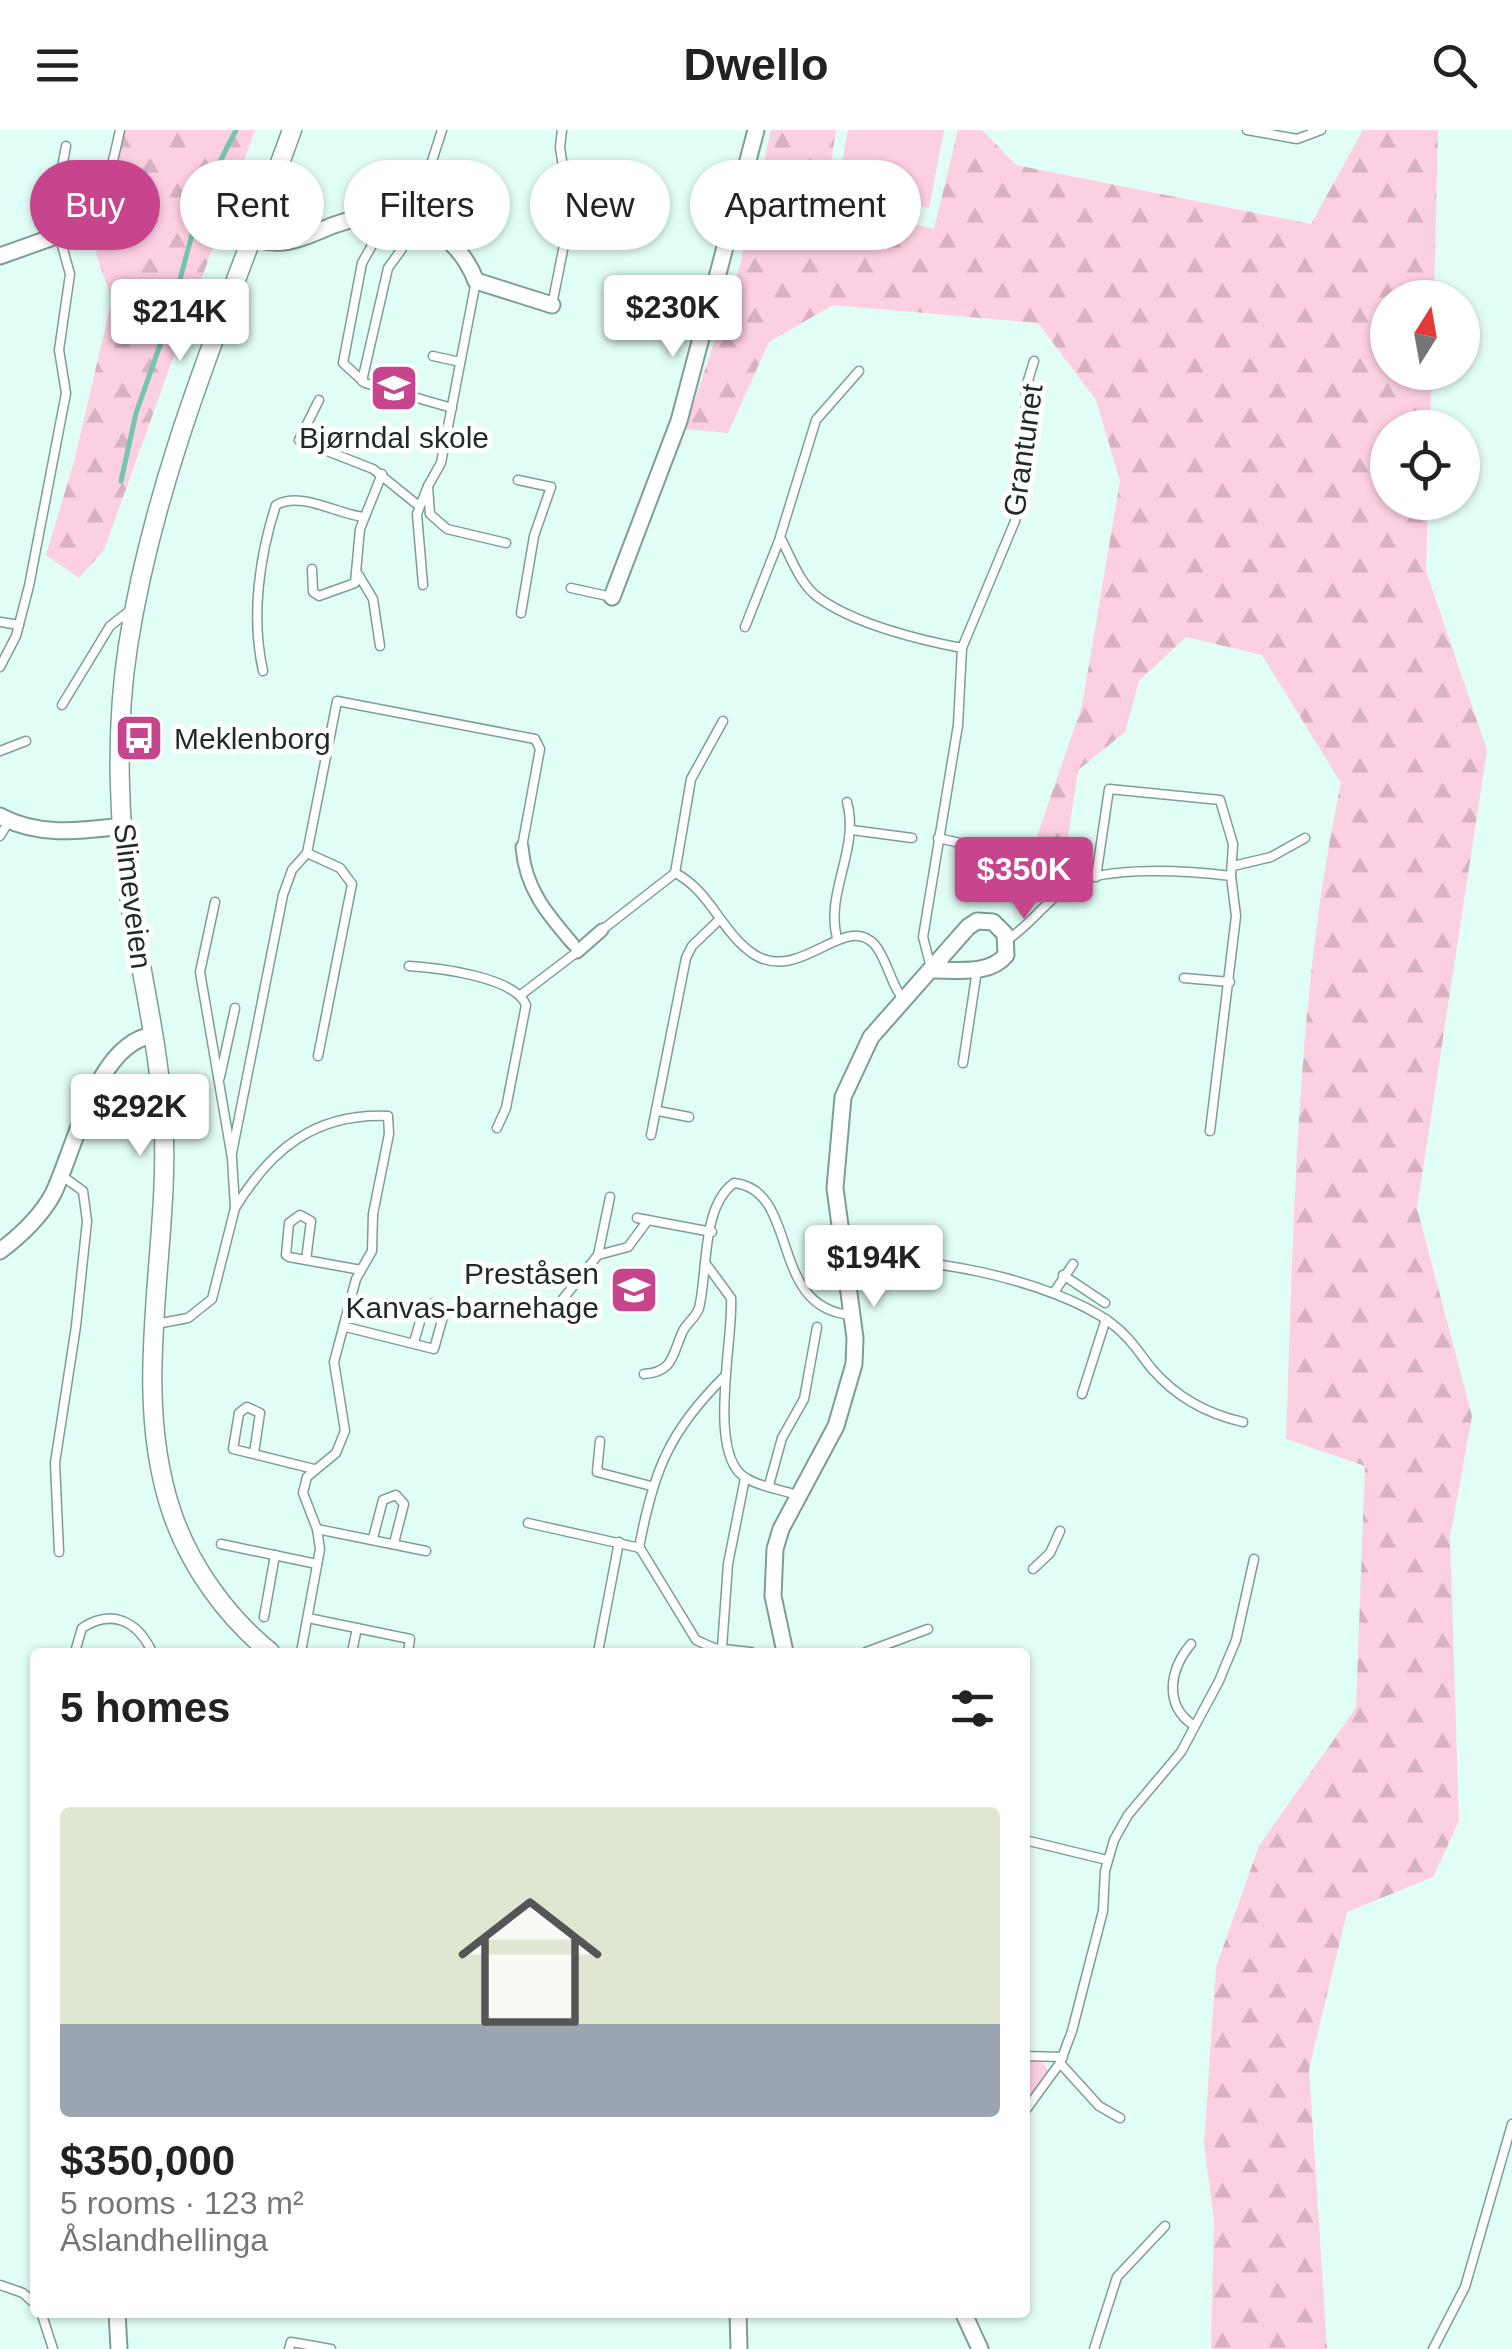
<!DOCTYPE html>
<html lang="en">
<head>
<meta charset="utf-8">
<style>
	:root { --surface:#fff; --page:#f2f2f2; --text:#222; --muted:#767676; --accent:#c7458c }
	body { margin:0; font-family:Arial,sans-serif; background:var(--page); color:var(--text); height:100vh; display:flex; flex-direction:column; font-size:38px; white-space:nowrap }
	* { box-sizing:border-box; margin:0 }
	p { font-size:32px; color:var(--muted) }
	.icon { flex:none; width:55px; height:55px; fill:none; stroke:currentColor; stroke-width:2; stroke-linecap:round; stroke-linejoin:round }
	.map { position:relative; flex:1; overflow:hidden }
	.panel { position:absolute; left:30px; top:1518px; width:1000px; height:670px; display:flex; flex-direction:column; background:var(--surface); border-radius:10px; box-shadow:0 2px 8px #0004 }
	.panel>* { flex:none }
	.guide { position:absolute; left:30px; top:30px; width:1000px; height:90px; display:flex; gap:20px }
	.needle { width:65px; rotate:11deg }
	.tools { position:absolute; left:1370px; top:150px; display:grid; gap:20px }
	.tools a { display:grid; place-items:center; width:110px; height:110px; border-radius:50%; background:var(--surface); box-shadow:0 2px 8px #0004; font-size:50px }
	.price { position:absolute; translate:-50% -85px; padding:0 22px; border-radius:10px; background:#fff; color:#222; font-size:32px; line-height:65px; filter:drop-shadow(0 2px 5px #0008) }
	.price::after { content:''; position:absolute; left:50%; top:60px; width:30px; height:22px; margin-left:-15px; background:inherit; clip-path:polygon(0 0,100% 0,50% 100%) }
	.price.on { background:var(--accent); color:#fff }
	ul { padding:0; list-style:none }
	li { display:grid; align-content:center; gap:20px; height:530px; padding:0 30px }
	li span { display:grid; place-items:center; height:310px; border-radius:10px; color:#555 }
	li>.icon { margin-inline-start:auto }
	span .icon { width:180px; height:180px; fill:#fffc; stroke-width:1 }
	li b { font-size:42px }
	h2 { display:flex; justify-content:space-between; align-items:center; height:120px; padding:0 30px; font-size:42px }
	.tag { padding:0 35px; border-radius:45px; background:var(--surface); box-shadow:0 2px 8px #0004; font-size:35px; line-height:90px }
	.tag.on { background:var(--accent); color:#fff }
	header { display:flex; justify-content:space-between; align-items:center; height:130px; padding:0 30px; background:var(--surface); font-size:45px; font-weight:600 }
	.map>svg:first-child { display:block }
	.green { fill:#fccfe2 }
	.forest { fill:url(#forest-firs) }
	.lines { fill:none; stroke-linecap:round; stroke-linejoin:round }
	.stream { stroke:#72c5b0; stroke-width:5 }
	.service-casing { stroke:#7c9e94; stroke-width:11 }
	.pedestrian-casing { stroke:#7c9e94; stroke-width:15 }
	.minor-casing { stroke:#7c9e94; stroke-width:19 }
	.tertiary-casing { stroke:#7c9e94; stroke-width:21 }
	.service { stroke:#fff; stroke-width:8 }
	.pedestrian { stroke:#fff; stroke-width:11 }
	.minor { stroke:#fff; stroke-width:15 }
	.tertiary { stroke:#fff; stroke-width:18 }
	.labels { text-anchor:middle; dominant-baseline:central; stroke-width:10; stroke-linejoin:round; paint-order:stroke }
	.poi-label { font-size:30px; fill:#1e2b28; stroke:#fff }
	.street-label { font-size:30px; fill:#1e2b28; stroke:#fff }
</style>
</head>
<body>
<header><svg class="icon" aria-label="menu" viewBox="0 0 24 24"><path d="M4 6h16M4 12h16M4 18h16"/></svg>Dwello<svg class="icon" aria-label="search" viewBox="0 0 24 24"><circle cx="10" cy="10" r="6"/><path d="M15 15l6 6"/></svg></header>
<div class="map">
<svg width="1512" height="2219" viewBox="0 0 1512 2219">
	<defs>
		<pattern id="forest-firs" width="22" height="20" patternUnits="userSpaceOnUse" patternTransform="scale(2.5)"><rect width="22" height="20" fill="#fccfe2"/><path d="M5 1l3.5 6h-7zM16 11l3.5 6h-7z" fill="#d8b2c2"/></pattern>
	</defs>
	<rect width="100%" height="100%" fill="#e1fef6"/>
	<g class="green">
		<polygon points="848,0 944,0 929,78 837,61"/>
		<polygon points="1041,1929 1050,1944 1025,1976 1025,1930"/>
	</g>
	<g class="forest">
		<polygon points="121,0 255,0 104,420 79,448 46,425 74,332 112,169 96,125"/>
		<path d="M771,0h65l-11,72 109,27 24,-99h24l34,35 295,59 52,-94h75l-4,167 -46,1v74l44,1 -2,54 -42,1v74l40,1 -2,68 61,179 -70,458 55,208 -22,122 9,283 -26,56 -86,35 -38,157 18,280h-116l3,-128 -10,-77 12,-177 43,-121 97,-138 9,-242 -79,-27c8,-215 10,-445 55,-656l-79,-128 -76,-18 -47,44 -14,51 -47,38 -12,80 -31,-8 47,-136 38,-225 -24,-81 -58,-77 -205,-18 -64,37 -41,91 -43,-4 54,-160z"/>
	</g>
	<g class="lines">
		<polyline class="stream" points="121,351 136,283 170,187 202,67 236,0"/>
		<g class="service-casing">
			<g id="service">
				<polyline points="1247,0 1297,9 1321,0"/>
				<polyline points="388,87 362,133 343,233 365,253 452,278"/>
				<polyline points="413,90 442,0"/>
				<path d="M59,105c45,-28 50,-55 61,-105"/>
				<polyline points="476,151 441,333 428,356 430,384 447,399 506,413"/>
				<polyline points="552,175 570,85 560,17 562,0"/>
				<polyline points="433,226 460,232"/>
				<path d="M859,241l-43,49 -36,117c11,20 20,48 39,61 36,26 100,42 143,50l-4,77 -35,212 8,31"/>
				<polyline points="362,251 388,138 420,94"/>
				<polyline points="319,270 299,310 373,339 419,376"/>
				<polyline points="518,350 551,357 534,406 521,483"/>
				<polyline points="312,439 313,462 319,466 355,453 360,399 382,344"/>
				<polyline points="358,444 373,469 380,516"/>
				<polyline points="423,455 417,384 428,356"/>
				<polyline points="571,458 612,467"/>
				<polyline points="1,492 19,495"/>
				<polyline points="745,497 780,408"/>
				<polyline points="962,518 1015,391 1024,351 1026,257 1034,231"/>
				<polyline points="0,537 16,506 29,456 66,263 59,220 70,144 59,105 57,65 66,16"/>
				<path d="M263,541c-12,-53 -4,-114 13,-166 26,-14 60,9 88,12"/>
				<polyline points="62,575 110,496 132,479"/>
				<polyline points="0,621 26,611"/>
				<polyline points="852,700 912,708"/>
				<polyline points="0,706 9,691"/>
				<polyline points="938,708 969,715"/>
				<polyline points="1233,736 1271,727 1305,708"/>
				<polyline points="675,743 691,649 723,591"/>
				<polyline points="1096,747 1109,659 1220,670 1233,714 1231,746"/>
				<path d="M602,800l73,-57c35,17 47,61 80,82 46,28 91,-44 120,-10 13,16 15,38 28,54"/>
				<path d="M837,808c-12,-46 23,-89 10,-136"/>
				<path d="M1007,810c24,-15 41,-42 64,-55 35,-20 120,-14 160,-9l5,40 -26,215"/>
				<path d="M409,836c30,2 106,11 117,39l-20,103 -9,20"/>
				<polyline points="1184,848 1230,852"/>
				<polyline points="522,864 577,822 575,818"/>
				<polyline points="318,926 352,754 340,738 307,723 337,571 535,609 540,619 522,717"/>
				<polyline points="963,933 977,840"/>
				<polyline points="220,947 235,878"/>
				<polyline points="658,981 689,987"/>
				<polyline points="651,1005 686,828 692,816 720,789"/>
				<polyline points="232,1023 283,765 292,740 307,723"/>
				<path d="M235,1078c36,-59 80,-95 153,-92l1,18 -16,80 -1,37 -16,28 -22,83 11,69 -9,22 -29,24 -4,16 14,36 109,22"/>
				<polyline points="637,1088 712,1102"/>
				<polyline points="598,1125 610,1067"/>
				<polyline points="306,1130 311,1091 300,1085 289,1093 286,1125 289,1127 361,1140"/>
				<path d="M706,1134l25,34c3,39 -25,158 15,180 14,9 36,12 52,17"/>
				<path d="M845,1134c70,-14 209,17 266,59 18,13 28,30 41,46 25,29 55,45 91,53"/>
				<polyline points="1063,1145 1105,1173"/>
				<polyline points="1055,1161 1073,1134"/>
				<polyline points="558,1175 598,1125 628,1117 648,1090"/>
				<polyline points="156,1194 188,1188 212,1169 235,1078 232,1028 200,842 215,772"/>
				<polyline points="346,1197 434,1219 444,1183 440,1175 433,1173 424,1178 414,1212"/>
				<path d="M644,1244c29,-2 28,-18 38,-41 4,-10 14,-15 17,-25 9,-36 2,-101 35,-125 67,7 33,126 118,132"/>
				<polyline points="1082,1264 1106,1189"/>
				<polyline points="600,1311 597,1342 651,1356"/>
				<polyline points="254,1323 260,1283 247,1277 239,1283 233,1319 314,1339"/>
				<polyline points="769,1355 782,1308 804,1269 817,1197"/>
				<polyline points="528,1393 640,1418 696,1510 714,1518 751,1522"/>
				<polyline points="373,1408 383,1370 396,1365 404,1374 394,1413"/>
				<polyline points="221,1414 317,1434"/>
				<path d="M639,1418c14,-76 30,-117 86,-172"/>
				<polyline points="59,1422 55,1333 76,1196 87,1091 83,1061 61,1045"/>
				<polyline points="1033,1439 1050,1423 1060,1401"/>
				<polyline points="264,1487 275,1425"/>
				<polyline points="308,1488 410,1509 408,1522"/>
				<path d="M1191,1514c-21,25 -28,60 2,81"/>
				<polyline points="722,1518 728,1434 745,1348"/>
				<path d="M75,1522l7,-24c31,-20 56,-6 70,24"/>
				<polyline points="301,1522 320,1419 317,1399"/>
				<polyline points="352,1522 357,1498"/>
				<polyline points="598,1522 619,1412"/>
				<polyline points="866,1522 928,1499"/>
				<polyline points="1025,1710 1107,1730"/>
				<polyline points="1025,1926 1063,1927"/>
				<polyline points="1060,1933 1099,1976 1120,1988"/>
				<polyline points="1025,1981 1060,1933 1072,1901 1103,1781 1105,1741 1114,1710 1128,1685 1181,1622 1219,1551 1236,1510 1254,1429"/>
				<polyline points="0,2155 23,2163 35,2174"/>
				<polyline points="41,2182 53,2219"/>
				<polyline points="289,2219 291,2212 331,2219"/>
				<polyline points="1094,2219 1117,2147 1165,2096"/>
				<polyline points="1433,2219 1465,2157 1512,1994"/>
			</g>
		</g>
		<g class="pedestrian-casing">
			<g id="pedestrian">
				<path d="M522,717c3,41 25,67 51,97"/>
				<polyline points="577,822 602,800"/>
			</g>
		</g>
		<g class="minor-casing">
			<g id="minor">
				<path d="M252,108c34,11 51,-1 82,-13 58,-22 119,-3 142,56l76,24"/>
				<polyline points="0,126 59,105"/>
				<polyline points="612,467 679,291 756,0"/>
				<path d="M0,686c39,21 81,15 123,10"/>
				<path d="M0,1121c20,-15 41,-35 53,-57 22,-45 43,-152 101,-159"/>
				<path d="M785,1522l-12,-56 2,-47 6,-20 55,-103 18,-62 1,-26 -20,-150 8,-91 28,-60 97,-110 9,-6 16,1 12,12 1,21c-16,20 -48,15 -71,15"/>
				<polyline points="117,2182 119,2219"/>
				<polyline points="738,2182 739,2219"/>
				<polyline points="963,2182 980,2219"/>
			</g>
		</g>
		<g class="tertiary-casing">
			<path id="tertiary" d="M270,1522c-44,-36 -81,-87 -99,-142 -42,-127 1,-266 -8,-396 -5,-70 -21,-137 -32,-205 -13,-85 -16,-179 -3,-263 28,-180 103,-346 164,-516"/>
		</g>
		<use href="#service" class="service"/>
		<use href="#pedestrian" class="pedestrian"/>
		<use href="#minor" class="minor"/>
		<use href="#tertiary" class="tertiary"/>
	</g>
	<defs>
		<g id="school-square" transform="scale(2.5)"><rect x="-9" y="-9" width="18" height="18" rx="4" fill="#c7458c" stroke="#fff"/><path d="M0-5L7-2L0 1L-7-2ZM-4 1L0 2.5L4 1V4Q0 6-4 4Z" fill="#fff"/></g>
		<g id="bus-square" transform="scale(2.5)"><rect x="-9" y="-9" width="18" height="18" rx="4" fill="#c7458c" stroke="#fff"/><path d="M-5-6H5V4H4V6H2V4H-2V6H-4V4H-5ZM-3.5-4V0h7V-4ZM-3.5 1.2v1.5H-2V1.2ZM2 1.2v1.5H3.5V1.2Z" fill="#fff"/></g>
	</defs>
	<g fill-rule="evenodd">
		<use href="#school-square" x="394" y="258"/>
		<use href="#bus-square" x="139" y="608"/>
		<use href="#school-square" x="634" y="1160"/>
	</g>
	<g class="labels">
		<g class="poi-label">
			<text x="394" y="307">Bjørndal skole</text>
			<text x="174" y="608" text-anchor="start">Meklenborg</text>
			<text x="599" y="1143" text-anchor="end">Preståsen<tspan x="599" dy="34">Kanvas-barnehage</tspan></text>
		</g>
		<g class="street-label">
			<text transform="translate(1023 320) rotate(-82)">Grantunet</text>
			<text transform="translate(133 766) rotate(83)">Slimeveien</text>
		</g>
	</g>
</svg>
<div class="tools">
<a><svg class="needle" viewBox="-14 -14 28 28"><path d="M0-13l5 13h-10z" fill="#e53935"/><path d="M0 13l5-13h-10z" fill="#767676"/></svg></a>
<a><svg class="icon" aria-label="locate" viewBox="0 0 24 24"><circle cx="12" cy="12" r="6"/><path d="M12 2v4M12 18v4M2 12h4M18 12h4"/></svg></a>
</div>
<b class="price" style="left:673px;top:230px">$230K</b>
<b class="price" style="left:180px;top:234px">$214K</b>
<b class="price on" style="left:1024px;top:792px">$350K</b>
<b class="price" style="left:140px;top:1029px">$292K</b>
<b class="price" style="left:874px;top:1180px">$194K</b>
<div class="guide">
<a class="tag on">Buy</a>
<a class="tag">Rent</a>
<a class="tag">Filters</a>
<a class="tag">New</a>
<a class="tag">Apartment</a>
</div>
<section class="panel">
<h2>5 homes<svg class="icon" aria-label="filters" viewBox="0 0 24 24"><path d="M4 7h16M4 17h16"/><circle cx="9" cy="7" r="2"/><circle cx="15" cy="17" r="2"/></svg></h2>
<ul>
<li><span style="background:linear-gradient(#dfe7d0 70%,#9aa5b1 0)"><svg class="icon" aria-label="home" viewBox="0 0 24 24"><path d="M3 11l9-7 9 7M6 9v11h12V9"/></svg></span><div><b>$350,000</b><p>5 rooms · 123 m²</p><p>Åslandhellinga</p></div></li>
</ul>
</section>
</div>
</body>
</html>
